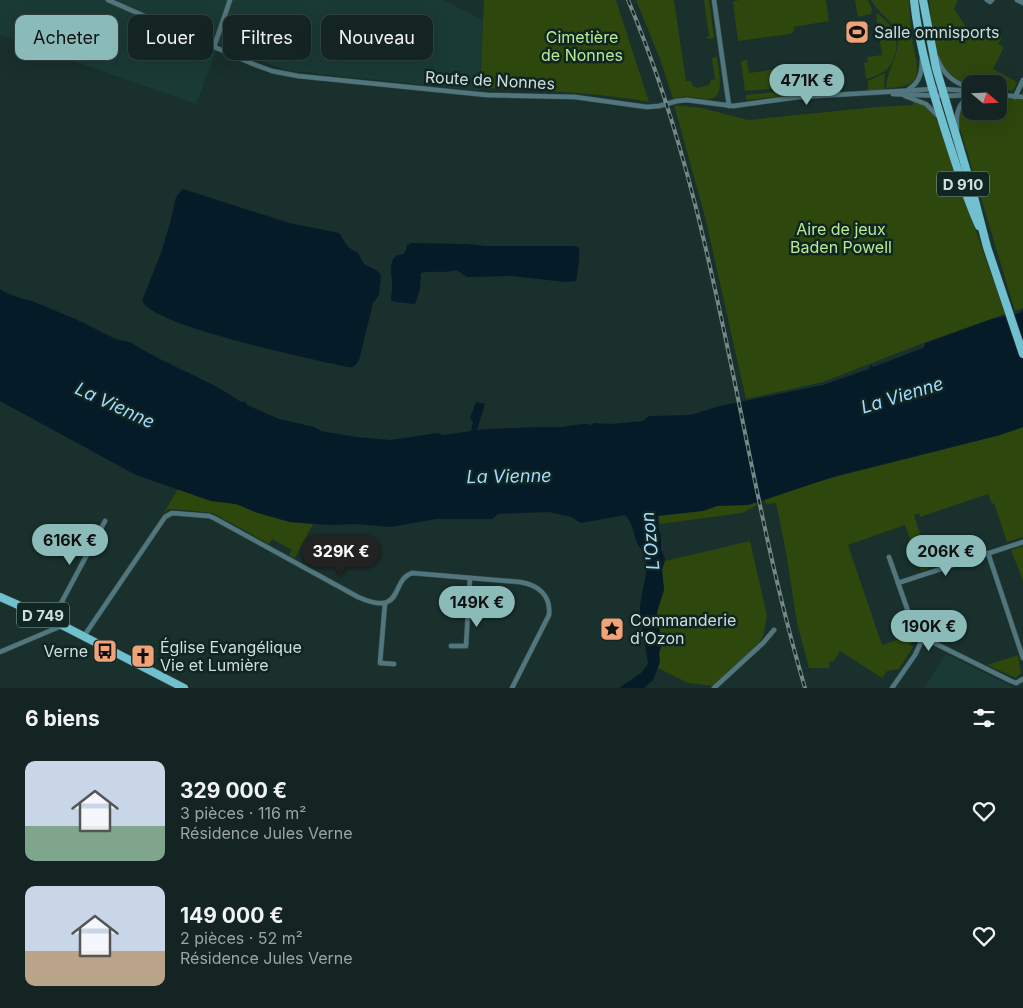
<!DOCTYPE html>
<html lang="fr">
<head>
<meta charset="utf-8">
<style>
	:root { --surface:#132422; --page:#20302f; --text:#f1f3f6; --muted:#9da4a5; --line:#324140; --accent:#8bbbb9 }
	body { margin:0; font-family:Inter,sans-serif; background:var(--page); color:var(--text); height:100vh; display:flex; flex-direction:column; font-size:19px; white-space:nowrap }
	* { box-sizing:border-box; margin:0 }
	p { font-size:16px; color:var(--muted) }
	.icon { flex:none; width:28px; height:28px; fill:none; stroke:currentColor; stroke-width:2; stroke-linecap:round; stroke-linejoin:round }
	.map { position:relative; height:688px; overflow:hidden }
	.panel { display:flex; flex-direction:column; background:var(--surface); flex:1 }
	.panel>* { flex:none }
	.top-card { position:absolute; left:15px; top:15px; width:500px; height:45px; display:flex; gap:10px }
	.needle { width:32px; rotate:109deg }
	.fabs { position:absolute; left:962px; top:75px; display:grid; gap:10px }
	.fabs a { display:grid; place-items:center; width:45px; height:45px; border-radius:10px; background:var(--surface); box-shadow:0 5px 20px #0002,0 0 0 1px var(--line); font-size:25px }
	.price { position:absolute; translate:-50% -42px; padding:0 11px; border-radius:18px; background:var(--accent); color:#111; font-size:16px; line-height:32px; filter:drop-shadow(0 1px 2px #0008) }
	.price::after { content:''; position:absolute; left:50%; top:30px; width:15px; height:11px; margin-left:-8px; background:inherit; clip-path:polygon(0 0,100% 0,50% 100%) }
	.price.current { background:#222; color:#fff }
	ul { padding:0; list-style:none }
	li { display:flex; align-items:center; gap:15px; height:125px; padding:0 25px }
	li span { display:grid; place-items:center; flex:none; width:140px; height:100px; border-radius:10px; color:#555 }
	li>.icon { margin-inline-start:auto }
	span .icon { width:60px; height:60px; fill:#fffc; stroke-width:1 }
	li b { font-size:21px }
	h2 { display:flex; justify-content:space-between; align-items:center; height:60px; padding:0 25px; font-size:21px }
	.tag { padding:0 18px; border-radius:10px; background:var(--surface); box-shadow:0 5px 20px #0002,0 0 0 1px var(--line); font-size:18px; line-height:45px }
	.tag.current { background:var(--accent); color:#111 }
	.map>svg:first-child { display:block }
	.built { fill:#1a3a36 }
	.green { fill:#2d470d }
	.water { fill:#061b28 }
	.lines { fill:none; stroke-linecap:round; stroke-linejoin:round }
	.street-casing { stroke:#364c49; stroke-width:5.5 }
	.primary-casing { stroke:#364c49; stroke-width:9 }
	.street { stroke:#51767d; stroke-width:4.5 }
	.primary { stroke:#71c0cf; stroke-width:8 }
	.rail-casing { stroke:#768886; stroke-width:4 }
	.rail { stroke:#0f2623; stroke-width:2; stroke-dasharray:5.5; stroke-linecap:butt }
	.labels { text-anchor:middle; dominant-baseline:central; stroke-width:5; stroke-linejoin:round; paint-order:stroke }
	.shield { fill:#0f2623; stroke:#97a7a4; stroke-width:1 }
	.shield-label { font-size:15px; font-weight:bold; fill:#d1dedc }
	.poi-label { font-size:16px; fill:#d1dedc; stroke:#0f2623; text-anchor:start }
	.park-label { font-size:16px; fill:#bcea92; stroke:#0f2623 }
	.street-label { font-size:16px; fill:#d1dedc; stroke:#0f2623 }
	.water-label { font-size:18px; font-style:italic; fill:#a5dbff; stroke:#0f2623 }
</style>
</head>
<body>
<div class="map">
<svg width="1023" height="688" viewBox="0 0 1023 688">
	<rect width="100%" height="100%" fill="#19302d"/>
	<g class="built">
		<polygon points="0,0 443,0 483,20 479,91 285,70 219,44 196,104 0,35"/>
		<polygon points="946,654 1014,688 924,688"/>
	</g>
	<g class="green">
		<path d="M484,0h132l33,102c-56,-10 -112,-12 -169,-14z"/>
		<path d="M636,0h38l12,81h5l1,4 5,3 12,-3 2,-5 4,-1 -3,-21 5,-1c1,13 11,45 -12,42 -12,-2 -20,-4 -32,0l-13,-40z"/>
		<polygon points="704,0 709,0 714,37 712,39 706,38 706,37 709,36"/>
		<polygon points="741,0 826,0 829,21 794,27 794,31 791,34 738,41 733,1"/>
		<polygon points="855,0 868,0 872,9 871,14 858,17"/>
		<path d="M871,0h38c1,15 2,29 4,44 6,30 11,43 -27,44 1,-20 20,-42 8,-61 -7,-10 -17,-16 -23,-27z"/>
		<path d="M929,0h29l-4,9 12,18 17,9 4,-7 15,8 -4,7 6,3 -11,22 24,13 -4,9 -14,-2v-5h-28v2c-8,-4 -17,-7 -24,-14 -13,-14 -16,-53 -18,-72z"/>
		<path d="M877,13c6,5 12,10 16,17 7,11 3,32 -7,40 -5,4 -12,6 -18,9l-2,-1 -2,-15 4,-1 -1,-5 15,-2 -6,-40z"/>
		<polygon points="747,60 749,73 802,66 805,86 745,91 741,61"/>
		<polygon points="885,73 884,90 868,91 868,81"/>
		<polygon points="805,89 805,94 746,100 746,95"/>
		<polygon points="999,98 1023,100 1023,308 1015,311 959,125 960,112 971,108 971,111 999,111"/>
		<path d="M913,102c14,2 21,11 26,23l66,189 -79,28 -103,40 -77,17 -41,-182 -31,-112 28,3 46,12 129,-13 36,-2z"/>
		<polygon points="1023,427 1023,537 1007,542 994,503 992,504 988,494 920,517 919,513 914,515 920,534 915,536 926,567 930,566 930,568 921,571 905,525 848,545 882,645 911,635 914,639 910,645 913,647 899,669 887,671 882,678 840,651 834,661 830,661 829,668 809,668 797,623 786,552 776,503 766,504 765,500 816,482 1000,435"/>
		<polygon points="178,489 211,501 236,504 258,513 290,522 313,524 295,558 289,555 292,550 272,539 269,544 213,513 173,509 169,509 163,514"/>
		<polygon points="756,502 757,505 742,513 660,524 658,514 706,510 715,505"/>
		<polygon points="750,541 767,616 763,636 758,644 713,686 688,683 658,668 658,654 661,647 657,612 664,590 662,570 665,561"/>
		<polygon points="1023,546 1023,581 1011,550"/>
		<polygon points="1018,655 1021,673 1016,678 987,665"/>
	</g>
	<g class="water">
		<path d="M183,189l106,34 50,10 9,14 10,6 6,11 12,6 5,5 -2,20 -6,8 -14,57c-4,6 -6,8 -12,7 -34,-8 -192,-40 -205,-66l19,-48 9,-30 6,-26z"/>
		<path d="M412,243l54,1 21,2h88l4,2c1,8 -1,25 -3,33l-11,1 -53,-6 -45,1 -11,-7c-12,4 -25,0 -35,3l-1,16 -5,15 -19,-2 -5,-2c0,-5 1,-8 1,-13 1,-9 -4,-21 2,-29 5,-7 11,2 13,-13z"/>
		<path d="M0,289c10,7 21,9 32,12 12,5 24,10 36,15 16,6 32,16 48,23 6,2 14,2 19,6 33,21 74,34 106,57h5l1,3 32,14 35,8 7,4 35,6 35,3 47,-7 5,2 28,-4 2,-9 -3,-4 6,-16 9,2 -8,26c28,-2 56,-3 85,-3 10,-1 20,-5 30,-2l2,-2 17,1 32,-3 6,-5 41,-1 30,-9 103,-21 46,-16 2,-4 2,2 50,-19 3,-5 66,-24 28,-6 3,-3v117l-23,8 -164,41 -88,29 -31,1 -14,5 -45,5v9l3,13v11l4,10 -3,11 2,20 -7,22 3,18 1,17 -2,7 1,8 -7,18 -9,8h-25l22,-15 7,-9c-2,-18 -7,-35 -8,-54 0,-18 11,-39 4,-58 -2,-3 -5,-5 -7,-9 -4,-10 -4,-20 -12,-28l-44,8 -10,-6 -22,-5 -51,2 -6,5h-56l-45,8 -36,-3 -25,1 -40,-3 -32,-9 -22,-9 -25,-3 -75,-26 -136,-74z"/>
	</g>
	<g class="lines">
		<g class="street-casing">
			<g id="street">
				<polyline points="108,0 253,64 272,71 298,76 487,95 575,97 647,107 659,106 677,101 687,100 733,106 799,97 935,89"/>
				<polyline points="714,0 729,106"/>
				<polyline points="987,0 990,2 992,0"/>
				<polyline points="1017,0 1023,3"/>
				<polyline points="214,47 230,0"/>
				<path d="M937,58c7,18 17,24 34,31"/>
				<path d="M909,89c11,-7 13,-17 13,-30"/>
				<polyline points="942,89 971,91"/>
				<polyline points="893,94 944,96 971,95"/>
				<polyline points="999,95 1023,97"/>
				<polyline points="905,96 926,104 938,116"/>
				<polyline points="1015,97 1023,80"/>
				<path d="M957,129c-1,-15 0,-25 14,-33"/>
				<polyline points="988,553 1023,658"/>
				<polyline points="889,557 916,634 1011,681 1016,683 1023,679"/>
				<polyline points="898,583 1023,542"/>
				<polyline points="385,603 380,663 394,664"/>
				<polyline points="52,620 105,521"/>
				<path d="M84,636l81,-119 7,-4 37,3 5,2 144,79c47,21 32,-17 54,-24l108,9c19,3 31,14 29,33l-37,73"/>
				<polyline points="451,646 466,646 470,578"/>
				<polyline points="0,652 59,627 61,624"/>
				<polyline points="714,688 763,643 774,630"/>
				<polyline points="892,688 915,655 923,638"/>
			</g>
		</g>
		<g class="primary-casing">
			<g id="primary">
				<path d="M914,0c5,50 21,99 36,146 9,27 17,54 29,80"/>
				<polyline points="923,0 936,68 972,189 987,247 1023,354"/>
				<polyline points="0,597 52,620 184,688"/>
			</g>
		</g>
		<use href="#street" class="street"/>
		<use href="#primary" class="primary"/>
		<g class="rail-casing">
			<path id="rail" d="M628,0c93,219 110,461 177,688"/>
		</g>
		<use href="#rail" class="rail"/>
	</g>
	<defs>
		<g id="stadium-square" transform="scale(1.25)"><rect x="-9" y="-9" width="18" height="18" rx="4" fill="#efa377" stroke="#0f2623"/><path d="M0-5a6.5 5 0 1 0 0 10a6.5 5 0 1 0 0-10ZM-3.5-1.8h7v3.6h-7Z" fill="#111"/></g>
		<g id="sight-square" transform="scale(1.25)"><rect x="-9" y="-9" width="18" height="18" rx="4" fill="#efa377" stroke="#0f2623"/><path d="M0-6L1.8-2.2L6-1.7L2.9 1.2L3.7 5.4L0 3.3L-3.7 5.4L-2.9 1.2L-6-1.7L-1.8-2.2Z" fill="#111"/></g>
		<g id="bus-square" transform="scale(1.25)"><rect x="-9" y="-9" width="18" height="18" rx="4" fill="#efa377" stroke="#0f2623"/><path d="M-5-6H5V4H4V6H2V4H-2V6H-4V4H-5ZM-3.5-4V0h7V-4ZM-3.5 1.2v1.5H-2V1.2ZM2 1.2v1.5H3.5V1.2Z" fill="#111"/></g>
		<g id="church-square" transform="scale(1.25)"><rect x="-9" y="-9" width="18" height="18" rx="4" fill="#efa377" stroke="#0f2623"/><path d="M-1.2-6h2.4v3.5h3.3v2.4h-3.3V6h-2.4V-.1h-3.3v-2.4h3.3Z" fill="#111"/></g>
	</defs>
	<g fill-rule="evenodd">
		<use href="#stadium-square" x="857" y="32"/>
		<use href="#sight-square" x="612" y="629"/>
		<use href="#bus-square" x="105" y="651"/>
		<use href="#church-square" x="143" y="656"/>
	</g>
	<g class="labels">
		<g class="shield">
			<rect x="937" y="171.5" width="52" height="25" rx="4"/>
			<rect x="17" y="602.5" width="52" height="25" rx="4"/>
		</g>
		<g class="shield-label">
			<text x="963" y="184">D 910</text>
			<text x="43" y="615">D 749</text>
		</g>
		<g class="poi-label">
			<text x="874" y="32">Salle omnisports</text>
			<text x="630" y="620">Commanderie<tspan x="630" dy="18">d'Ozon</tspan></text>
			<text x="160" y="647">Église Evangélique<tspan x="160" dy="18">Vie et Lumière</tspan></text>
			<text x="88" y="651" text-anchor="end">Verne</text>
		</g>
		<g class="park-label">
			<text x="582" y="37">Cimetière<tspan x="582" dy="18">de Nonnes</tspan></text>
			<text x="841" y="229">Aire de jeux<tspan x="841" dy="18">Baden Powell</tspan></text>
		</g>
		<g class="street-label">
			<text transform="translate(490 80) rotate(3)">Route de Nonnes</text>
		</g>
		<g class="water-label">
			<text transform="translate(902 395) rotate(-17)">La Vienne</text>
			<text transform="translate(115 405) rotate(25)">La Vienne</text>
			<text transform="translate(509 476) rotate(-1)">La Vienne</text>
			<text transform="translate(650 541) rotate(-96)">L'Ozon</text>
		</g>
	</g>
</svg>
<div class="fabs">
<a><svg class="needle" viewBox="-14 -14 28 28"><path d="M0-13l5 13h-10z" fill="#e53935"/><path d="M0 13l5-13h-10z" fill="#9da4a5"/></svg></a>
</div>
<b class="price" style="left:807px;top:106px">471K €</b>
<b class="price" style="left:70px;top:566px">616K €</b>
<b class="price current" style="left:341px;top:577px">329K €</b>
<b class="price" style="left:946px;top:577px">206K €</b>
<b class="price" style="left:477px;top:628px">149K €</b>
<b class="price" style="left:929px;top:652px">190K €</b>
<div class="top-card">
<a class="tag current">Acheter</a>
<a class="tag">Louer</a>
<a class="tag">Filtres</a>
<a class="tag">Nouveau</a>
</div>
</div>
<section class="panel">
<h2>6 biens<svg class="icon" aria-label="filters" viewBox="0 0 24 24"><path d="M4 7h16M4 17h16"/><circle cx="9" cy="7" r="2"/><circle cx="15" cy="17" r="2"/></svg></h2>
<ul>
<li><span style="background:linear-gradient(#c9d6e8 65%,#7fa58c 0)"><svg class="icon" aria-label="home" viewBox="0 0 24 24"><path d="M3 11l9-7 9 7M6 9v11h12V9"/></svg></span><div><b>329 000 €</b><p>3 pièces · 116 m²</p><p>Résidence Jules Verne</p></div><svg class="icon" aria-label="heart" viewBox="0 0 24 24"><path d="M12 20l-8-8c-3-5 5-10 8-4 3-6 11-1 8 4z"/></svg></li>
<li><span style="background:linear-gradient(#c9d6e8 65%,#b9a48a 0)"><svg class="icon" aria-label="home" viewBox="0 0 24 24"><path d="M3 11l9-7 9 7M6 9v11h12V9"/></svg></span><div><b>149 000 €</b><p>2 pièces · 52 m²</p><p>Résidence Jules Verne</p></div><svg class="icon" aria-label="heart" viewBox="0 0 24 24"><path d="M12 20l-8-8c-3-5 5-10 8-4 3-6 11-1 8 4z"/></svg></li>
</ul>
</section>
</body>
</html>
